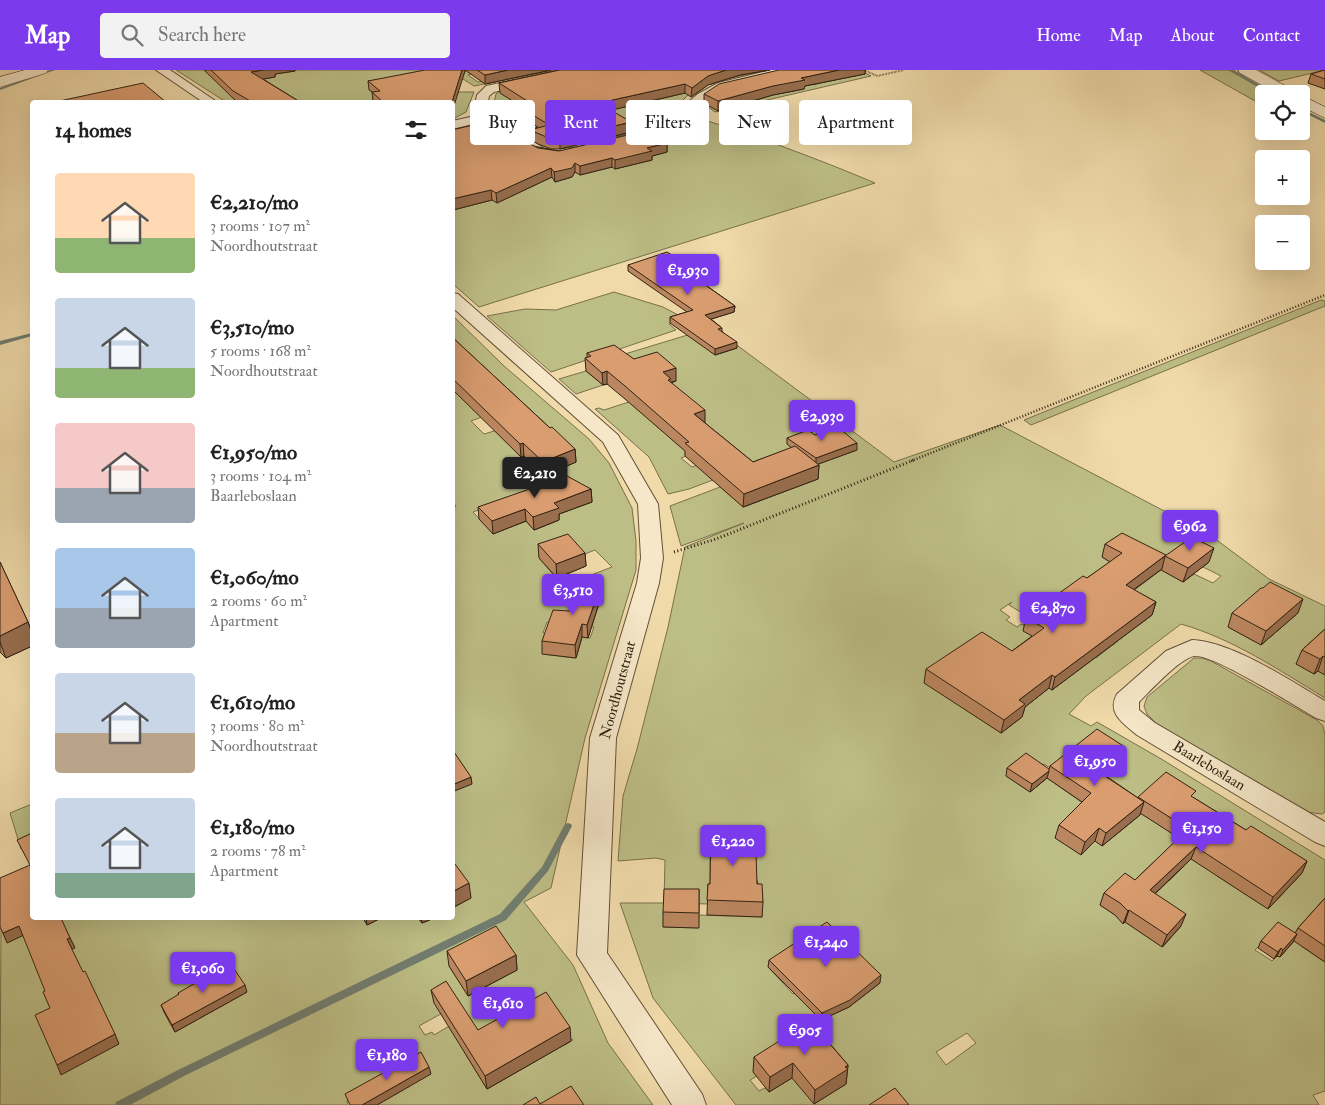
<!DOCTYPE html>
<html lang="en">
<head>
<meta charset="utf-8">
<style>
	:root { --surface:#fff; --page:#f2f2f2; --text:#222; --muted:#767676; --accent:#7c3aed }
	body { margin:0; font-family:"IM FELL Double Pica",serif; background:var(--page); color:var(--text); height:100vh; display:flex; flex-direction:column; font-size:19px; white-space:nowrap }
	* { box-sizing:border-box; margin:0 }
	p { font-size:16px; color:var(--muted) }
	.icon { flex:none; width:28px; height:28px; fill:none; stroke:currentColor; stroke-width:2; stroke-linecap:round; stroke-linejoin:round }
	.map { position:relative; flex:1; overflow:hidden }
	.side { position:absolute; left:30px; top:30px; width:425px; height:820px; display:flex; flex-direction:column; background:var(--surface); border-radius:5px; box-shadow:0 5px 20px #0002 }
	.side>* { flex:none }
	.banner { position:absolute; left:470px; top:30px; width:475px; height:45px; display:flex; gap:10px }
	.fabs { position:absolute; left:1255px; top:15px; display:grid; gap:10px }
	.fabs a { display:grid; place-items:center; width:55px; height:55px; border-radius:5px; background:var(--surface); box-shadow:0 5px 20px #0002; font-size:25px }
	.price { position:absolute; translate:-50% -42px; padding:0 11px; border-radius:5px; background:var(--accent); color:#fff; font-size:16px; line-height:32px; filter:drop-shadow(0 1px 2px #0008) }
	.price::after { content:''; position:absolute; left:50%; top:30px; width:15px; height:11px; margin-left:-8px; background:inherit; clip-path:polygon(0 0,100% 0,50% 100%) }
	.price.current { background:#222; color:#fff }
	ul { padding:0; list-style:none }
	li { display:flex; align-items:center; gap:15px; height:125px; padding:0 25px }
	li span { display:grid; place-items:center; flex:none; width:140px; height:100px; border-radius:5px; color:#555 }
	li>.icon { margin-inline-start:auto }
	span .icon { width:60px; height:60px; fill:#fffc; stroke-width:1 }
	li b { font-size:21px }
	h2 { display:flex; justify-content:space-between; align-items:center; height:60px; padding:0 25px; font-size:21px }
	.tag { padding:0 18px; border-radius:5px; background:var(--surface); box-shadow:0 5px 20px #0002; font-size:18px; line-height:45px }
	.tag.current { background:var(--accent); color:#fff }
	header { display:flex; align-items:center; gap:30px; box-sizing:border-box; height:70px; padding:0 25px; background:var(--accent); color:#fff }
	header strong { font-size:24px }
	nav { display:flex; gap:28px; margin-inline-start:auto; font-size:18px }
	.search { width:350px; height:45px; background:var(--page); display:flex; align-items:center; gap:12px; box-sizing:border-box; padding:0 18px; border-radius:5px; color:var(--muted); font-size:19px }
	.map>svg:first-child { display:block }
	.green { fill:#bdbe86; stroke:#78704c; fill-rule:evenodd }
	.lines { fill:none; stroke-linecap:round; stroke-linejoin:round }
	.stream { fill:#717d70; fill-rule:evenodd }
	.minor-casing { stroke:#625038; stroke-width:2 }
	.tertiary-casing { stroke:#625038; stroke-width:1 }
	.secondary-casing { stroke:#322212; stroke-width:1 }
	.path-far2 { stroke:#322212; stroke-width:2; stroke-dasharray:0.5 1; stroke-linecap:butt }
	.path-far1 { stroke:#322212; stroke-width:2.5; stroke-dasharray:1 2; stroke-linecap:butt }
	.path { stroke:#322212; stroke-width:3; stroke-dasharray:1 2.5; stroke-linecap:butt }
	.minor { fill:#f5e7c8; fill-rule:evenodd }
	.tertiary { fill:#f5e7c8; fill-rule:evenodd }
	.secondary { fill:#f5e7c8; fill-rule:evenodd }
	.wall { fill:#bb8760; stroke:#322212 }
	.shaded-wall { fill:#986e4e; stroke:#322212 }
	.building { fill:#d99d70; stroke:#322212 }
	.labels { text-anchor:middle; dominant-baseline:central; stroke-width:5; stroke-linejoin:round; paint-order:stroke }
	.street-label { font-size:15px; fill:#322212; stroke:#f5e7c8 }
</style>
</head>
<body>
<header>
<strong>Map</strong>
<div class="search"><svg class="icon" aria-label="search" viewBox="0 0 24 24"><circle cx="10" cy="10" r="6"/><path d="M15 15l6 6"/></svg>Search here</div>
<nav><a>Home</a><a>Map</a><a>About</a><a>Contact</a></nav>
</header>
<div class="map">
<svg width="1325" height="1035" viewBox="0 0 1325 1035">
	<rect width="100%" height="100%" fill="#f0daaa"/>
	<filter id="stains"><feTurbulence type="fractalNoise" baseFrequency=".004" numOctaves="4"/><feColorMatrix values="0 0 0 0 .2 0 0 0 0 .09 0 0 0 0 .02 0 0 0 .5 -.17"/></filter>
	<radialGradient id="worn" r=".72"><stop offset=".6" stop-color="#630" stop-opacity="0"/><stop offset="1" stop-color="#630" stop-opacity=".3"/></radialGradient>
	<g class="green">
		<polygon points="176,0 491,0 468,5 478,12 531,0 554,0 474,16 463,9 449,12 438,22 474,22 466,42 453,49 453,37 457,25 436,32 226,32"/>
		<path d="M744,0h25l-53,11 -27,13 -24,24 -11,-3 -12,-8 -7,1 24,15c-21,7 -79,27 -98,25 -25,-4 -49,-21 -69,-36l4,-18 4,-3z"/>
		<polygon points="859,0 871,6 715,42 704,34 712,27 792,4 814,15"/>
		<polygon points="1200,0 1233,0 1274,24 1264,24 1264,36"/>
		<polygon points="1259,0 1325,0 1279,11"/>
		<path d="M695,47c61,19 121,41 180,66l-396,124 -26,-23v-154l28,-1 9,3 46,30 97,-19 44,-11z"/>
		<polygon points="614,222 663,237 684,248 669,254 676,260 551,302 487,246 525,239 556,240"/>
		<polygon points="1321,230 1325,231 1325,236 1031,355 1024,350"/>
		<path d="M453,246l51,50 85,73 20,24 23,45 4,33v29l-51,168 -34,150 -27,14 49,63 35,78 45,62h-77l-4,-5 -8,5h-187l33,-19 -9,-14 -54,29 1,4h-348l1,-178 6,16 17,-8 13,30 38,-18 -15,-29h303l4,6 14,-6h37l4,5 12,-5h18l1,-10 18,-10 -19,-26v-364l4,-2 -4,-5 1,-112 8,9 9,-3 6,5 19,-6 -1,-2 5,-2 -6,-5 -5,1 -12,-11 -23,7v-18l1,2 14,-5 -5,-5 -7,2 -2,-2 6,-2 -5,-5 -2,1zM515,335l13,16 -44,13 -13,-13zM560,421l6,6c8,-2 13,-4 20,3l-1,3 -30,12 4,5 -25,10 -8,-9 -10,4 -10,-10 10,-4 -2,-4zM487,437l15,16 -14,5 -15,-16zM568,477l9,10 18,-7 17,17 -39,15 -7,-8 -10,4 -17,-20zM547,552l46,5h1l-4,11 -8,-1 -7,21 -32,-4 7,-20 -7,-1zM498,871l19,29 -49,25 -19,-29zM549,935l-1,3 17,24 -3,2 5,8 5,-3 1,1 -8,5 -2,-3 -9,6 1,2 -68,39 -21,-34 21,-12 -1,-3zM455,936l8,12 -29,17 -2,-3 -7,3 -6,-9z"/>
		<path d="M714,257l5,5 -13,4 3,2 -11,4 5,3 19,-6 -4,-4 4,-1 172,128 106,-37 210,110 59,44 56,27v33l-28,25 17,10 4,-3 7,4v23c-46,-28 -92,-59 -144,-74l-95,72 -17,18 22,12 6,-4 66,38 162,100v44l-17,19 9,5 -16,18 22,15 2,-3v133l-12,4 6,10h-425l-2,-2 -3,2h-153l-83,-107 -33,-95h44l1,-43 -9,-2 -38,3 5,-65 14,-47 31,-122 17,-80 59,-24 -63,23 -11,-40 50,-19 24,20 74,-29 -31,-26 -98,37 -21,5 -19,-37 -54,-48 4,-1 5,2 28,-9 10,8 29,-10 -6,-5 6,-3 -6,-5 -10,3 -40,-32zM682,337l23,16 -33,12 -6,-5 -4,1 -9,-8 7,-3 -4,-4zM843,363l5,4 -4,2 12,11 -15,5 -19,-15zM712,372l25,21 -26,10 -11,-9 -8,3 -11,-9 8,-3 -3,-3zM1113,473l19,10 -9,7 21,11 -7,5 -35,-19 7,-5 -5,-3zM1187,481l22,11 -6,5 18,9 -8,7 -19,-9 -11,8 -21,-12zM1107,504l27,15 -12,10 30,16 -13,10 -57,-32zM1265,527l32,16 -36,32 -33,-18 28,-25 2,1zM1064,531l29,17 -6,5 31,18 -22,17 -61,-36zM1012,532l-3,3 23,14 -8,6 -3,-1 -4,3 -11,-7 4,-3 -10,-7zM1037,574l42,25 -27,21 -3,-2 -8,6 -30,-18 7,-6 6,3 8,-6 -10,-6 9,-7 -4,-3zM955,592l35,22 -8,6 40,27 -21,16 -76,-50zM1093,672l28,18 -28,23 15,10 -18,15 -43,-30zM1020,688l17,12 7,-6 11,7 -25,21 -24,-16 7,-6 -4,-4zM1162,715l30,18 -5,5 25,16 -22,21 -55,-36zM1106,750l15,10 -19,15 -14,-10zM1219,768l16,10 11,-10 56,35 -25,27 -7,-4 -8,9 -45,-29 9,-9 -22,-15zM710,771l37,1 1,26h8v31h5l1,18 -63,-2 -1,13 -35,-1 2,-24 45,1zM1168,787l15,10 -14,14 -15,-10zM1121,816l60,40 -18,21 -63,-42zM826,860l25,25 -58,39 -25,-27zM1275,860l18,12 -13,15 -3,-1 -5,5 -17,-11zM866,898l13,15 -30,24 -28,13 -10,-10zM967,963l9,10 -30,22 -10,-13zM812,964l12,14 -4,3 26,28 -3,2 2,3 -31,20 -21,-28 -24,16 -4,-4 -6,3 -9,-11 7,-4 -4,-4z"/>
		<polygon points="586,301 603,315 576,324 559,309"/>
		<polygon points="1194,588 1202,588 1211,591 1317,650 1323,656 1325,666 1325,742 1322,744 1306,742 1156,653 1147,644 1144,636 1147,627"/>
		<polygon points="32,734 32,774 21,779 10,743"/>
	</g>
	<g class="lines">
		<g class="stream">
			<polygon points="50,0 55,0 0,20 0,18"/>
			<polygon points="1228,0 1233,0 1275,24 1270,24"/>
			<polygon points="1301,38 1325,50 1325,53 1301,41"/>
			<polygon points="32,263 32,266 0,275 0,271"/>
			<polygon points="568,753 571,754 572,756 548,801 506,850 184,1006 130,1035 115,1035 116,1032 178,1000 500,844 542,797 565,754"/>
		</g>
		<g class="minor-casing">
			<g id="minor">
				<polygon points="156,0 170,0 217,32 203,32"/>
				<polygon points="560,0 582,0 576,4 494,22 489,26 486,42 542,77 544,80 542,83 532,83 482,52 452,59 452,51 475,46 473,43 477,25 486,16"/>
				<path d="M771,0h27l-6,4c-25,4 -52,7 -75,19 -15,8 -25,23 -39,32 -17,12 -39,15 -59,20l-7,-4 2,-3 29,-7 20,-8 35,-29 20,-11z"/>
				<polygon points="452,223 458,224 618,365 658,434 663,488 659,513 616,668 607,883 702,1024 706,1035 672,1035 577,885 590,668 637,513 641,488 638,434 603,372 452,237"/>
				<path d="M1192,570c41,2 97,40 133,61v20l-9,-3c-19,-11 -104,-65 -122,-62 -15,3 -44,35 -55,46v8l16,13 170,99v24l-10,-4 -178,-107c-13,-11 -31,-22 -20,-41l49,-43z"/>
			</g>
		</g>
		<g class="tertiary-casing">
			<polygon id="tertiary" points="25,0 48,0 46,3 0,17 0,7"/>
		</g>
		<g class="secondary-casing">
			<g id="secondary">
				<polygon points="1238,0 1256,0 1295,21 1297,24 1278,24 1240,3"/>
				<polygon points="1301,25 1325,37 1325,48 1301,36"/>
			</g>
		</g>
		<polyline class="path-far2" points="864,0 877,6 904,0"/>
		<polyline class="path-far1" points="911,391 1325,225"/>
		<polyline class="path" points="674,482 716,469 914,390"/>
		<use href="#minor" class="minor"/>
		<use href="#tertiary" class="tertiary"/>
		<use href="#secondary" class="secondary"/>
	</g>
	<g class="wall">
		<polygon points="204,0 295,0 295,1 275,4 275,7 263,9 300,32 238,32 235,30"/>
		<polygon points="465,0 551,0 485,14"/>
		<polygon points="560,0 770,0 740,5 708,15 691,27 685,23 611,40 631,62 560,79 551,79 538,74 530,69 530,60 538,57 521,47 520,37 522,37 500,23 499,13"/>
		<polygon points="865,0 865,4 805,16 804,19 773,25 718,41 704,33 704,24"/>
		<polygon points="1325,0 1325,19 1308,13 1311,4"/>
		<polygon points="465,1 452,32 374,32 373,31 372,22 369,20 368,11"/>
		<polygon points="452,60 559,81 667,73 667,82 652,86 652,90 615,99 612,97 580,105 575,102 572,107 555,112 552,107 497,133 492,130 453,140 454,147 452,147"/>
		<polygon points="628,195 703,210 700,211 735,236 734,242 711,249 722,258 722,261 737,278 715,285 670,253 670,247 687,242 628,201"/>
		<polygon points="452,267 550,358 575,379 576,392 544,406 524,386 521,387 452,319"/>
		<polygon points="587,283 634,289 676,311 671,313 705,353 753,392 792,378 787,374 787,368 815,365 857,380 818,394 819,395 818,409 743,437 685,386 685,381 625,329 607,314 603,315 586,301 585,288 587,288"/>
		<polygon points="591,419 592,432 559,444 559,450 534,460 526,451 493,464 479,449 478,437"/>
		<polygon points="538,474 585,483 586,496 557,508 539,488"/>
		<polygon points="1105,474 1166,486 1209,492 1183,512 1161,500 1162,499 1134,520 1156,532 1152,545 1052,620 1049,618 1025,637 1022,647 1001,663 924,613 926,599 1012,581 1032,566 1023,561 1026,547 1087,508 1110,492 1102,487"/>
		<polygon points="0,492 28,552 32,563 32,576 6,588 0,582"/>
		<polygon points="601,527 588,568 582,567 576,588 542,584 542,571 570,541"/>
		<polygon points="1232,543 1298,543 1261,575 1228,557"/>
		<polygon points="1325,559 1325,605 1318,601 1314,604 1296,594 1302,580"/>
		<polygon points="1121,690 1103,704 1138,728 1194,728 1246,760 1307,791 1302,803 1268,839 1191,789 1155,824 1181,856 1162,877 1125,852 1123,854 1115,845 1100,835 1104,823 1135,810 1179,768 1140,743 1140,745 1102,776 1095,771 1081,785 1055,768 1059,755 1082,732 1047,708 1030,722 1006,706 1007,698 1049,699 1050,696"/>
		<polygon points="749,783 763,832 762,847 707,845 708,814 710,814"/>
		<polygon points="699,819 699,858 663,857 663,842"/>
		<polygon points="1325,828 1325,892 1294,871 1280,887 1277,886 1274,889 1258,878 1261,871 1295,863 1298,858"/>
		<polygon points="363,848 381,848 367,855"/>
		<polygon points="418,848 434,848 422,853"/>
		<polygon points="447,881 516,885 517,900 468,926 449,896"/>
		<polygon points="769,890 880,913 849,937 821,950 768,897"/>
		<polygon points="431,920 478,960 571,971 487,1019 434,933"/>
		<polygon points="247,922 175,962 164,942 161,935 179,925 178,923"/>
		<polygon points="827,964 826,969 848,995 846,1014 814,1034 792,1008 769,1022 753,1002 754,987"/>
	</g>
	<g class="shaded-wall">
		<polygon points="263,0 295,0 295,1 275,4 275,7 253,11 251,2"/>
		<polygon points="462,0 464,0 465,1 452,42 452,32"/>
		<polygon points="508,0 551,0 485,14 485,5"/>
		<polygon points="726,0 770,0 740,5 708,15 691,27 692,18 708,6"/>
		<polygon points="839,0 866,0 865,0 865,4 805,16 804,19 773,25 718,41 718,31 801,8"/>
		<polygon points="685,14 685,23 599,43 599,33"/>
		<polygon points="631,52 631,62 560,79 560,69"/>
		<polygon points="667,73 667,82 652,86 652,90 615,99 615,90 647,78"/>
		<polygon points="612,88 612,97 580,105 580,96"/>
		<polygon points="575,93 575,102 572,107 555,112 554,102"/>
		<polygon points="551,98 552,107 497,133 496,123"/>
		<polygon points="491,120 492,130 453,140 454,147 452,147 452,129"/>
		<polygon points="703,204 703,210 694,213 694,207"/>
		<polygon points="735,236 734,242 705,251 705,245"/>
		<polygon points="737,272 737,278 715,285 715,279"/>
		<polygon points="676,298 676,311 671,312 671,322 663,302"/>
		<polygon points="607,301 607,314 603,315 602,303"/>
		<polygon points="705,340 705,353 694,344"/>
		<polygon points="523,373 524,386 521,387 520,374"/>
		<polygon points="857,373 857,380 816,395 816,388"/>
		<polygon points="575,379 576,392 544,406 543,392"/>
		<polygon points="819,395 818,409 743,437 744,424"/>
		<polygon points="591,419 592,432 559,444 559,450 534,460 533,447 554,433"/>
		<polygon points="525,439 526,451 493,464 492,451"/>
		<polygon points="1214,478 1209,492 1183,512 1188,498"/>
		<polygon points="585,483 586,496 557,508 556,494"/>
		<polygon points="1165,486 1162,499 1122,528 1126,515"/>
		<polygon points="601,514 601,527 588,568 587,555"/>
		<polygon points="1303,529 1298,543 1261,575 1266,561"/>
		<polygon points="1156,532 1152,545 1052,620 1055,607"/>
		<polygon points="28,552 32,563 32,576 6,588 0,572 0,566"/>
		<polygon points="582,554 582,567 576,588 575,575"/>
		<polygon points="1323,586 1318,601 1314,604 1320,589"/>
		<polygon points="1052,605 1049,618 1025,637 1022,647 1001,663 1004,650 1019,630"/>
		<polygon points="1125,677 1121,690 1093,713 1096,700"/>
		<polygon points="1049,701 1047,708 1030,722 1032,714"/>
		<polygon points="471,707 472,714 452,722 452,715"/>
		<polygon points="1144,732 1140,745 1102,776 1106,763"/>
		<polygon points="1099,758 1095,771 1081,785 1085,772"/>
		<polygon points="1196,777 1191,789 1146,832 1150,820"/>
		<polygon points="1307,791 1302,803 1268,839 1273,827"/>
		<polygon points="469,813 471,828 452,838 452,822"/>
		<polygon points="1129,840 1125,852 1123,854 1128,841"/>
		<polygon points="1186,844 1181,856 1162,877 1167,865"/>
		<polygon points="366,848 381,848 367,855"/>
		<polygon points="421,848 434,848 422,853"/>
		<polygon points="19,856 24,865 7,873 3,863"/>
		<polygon points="1297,864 1293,872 1280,887 1283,880"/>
		<polygon points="70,868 75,878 72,879 67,869"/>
		<polygon points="1281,878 1277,886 1274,889 1278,882"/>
		<polygon points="516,885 517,900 468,926 466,911"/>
		<polygon points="881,905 880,913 849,937 821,950 822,943"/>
		<polygon points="245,915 247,922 175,962 172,955"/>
		<polygon points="570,957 571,971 487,1019 485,1006"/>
		<polygon points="115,964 119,974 61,1005 57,995"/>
		<polygon points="793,993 792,1008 769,1022 770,1007"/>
		<polygon points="848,995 846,1014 814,1034 815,1020"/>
		<polygon points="429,997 431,1004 377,1035 362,1035"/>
	</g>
	<g class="building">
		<polygon points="211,0 263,0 251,2 300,32 252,32 233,21"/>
		<polygon points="425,0 462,0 452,32 383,32 372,22 380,21 368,11"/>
		<polygon points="477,0 508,0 485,5"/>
		<polygon points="560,0 726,0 708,6 692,18 685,14 599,33 631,52 560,69 551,69 530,60 549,55 520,37 532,34 499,13"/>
		<polygon points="779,0 839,0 801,8 805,10 773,16 718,31 704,24 719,14"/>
		<polygon points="1325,0 1325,9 1311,4"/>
		<polygon points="143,13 166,32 55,32"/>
		<polygon points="473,55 494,69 511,64 538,78 559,81 645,61 667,73 647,78 652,81 615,90 612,88 580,96 575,93 572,98 554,102 551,98 496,123 491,120 452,129 452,60"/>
		<polygon points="667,182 703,204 694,207 735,236 705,245 722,258 718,259 737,272 715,279 670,247 693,240 628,195"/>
		<polygon points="452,267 550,358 552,357 575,379 543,392 523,373 520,374 452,308"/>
		<polygon points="614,275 634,289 657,282 676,298 663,302 671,309 668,310 705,340 694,344 753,392 795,376 819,395 744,424 685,373 689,372 625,316 607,301 602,303 585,288 591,286 587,283"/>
		<polygon points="839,358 857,373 816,388 787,368 808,360 815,365"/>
		<polygon points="567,406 591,419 554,433 559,438 533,447 525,439 492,451 478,437"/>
		<polygon points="1122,463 1166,485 1126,515 1156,532 1055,607 1052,605 1019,630 1025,634 1004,650 926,599 982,562 1012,581 1044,558 1026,547 1083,506 1087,508 1122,483 1105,474"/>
		<polygon points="568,464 585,483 556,494 538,474"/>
		<polygon points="1192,467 1214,478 1188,498 1165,486"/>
		<polygon points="0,492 28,552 0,566"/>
		<polygon points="579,512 601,514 587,555 582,554 575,575 542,571 553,540 570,541"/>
		<polygon points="1270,512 1303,529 1266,561 1232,543 1261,518 1263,518"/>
		<polygon points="1325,559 1325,587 1323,586 1320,589 1302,580"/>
		<polygon points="1097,659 1125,677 1096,700 1144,732 1106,763 1099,758 1085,772 1059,755 1091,723 1050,696"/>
		<polygon points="452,679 471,707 452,715"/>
		<polygon points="1026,683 1049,699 1049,701 1032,714 1007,698"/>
		<polygon points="1166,702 1196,721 1191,726 1246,760 1251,756 1307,791 1273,827 1196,777 1150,820 1186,844 1167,865 1129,840 1128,841 1120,833 1104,823 1125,803 1135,810 1188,759 1138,727"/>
		<polygon points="711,756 748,757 749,783 756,783 757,814 762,814 763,832 707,830 708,814 710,814"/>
		<polygon points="32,763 32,848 61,848 70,868 67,869 83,902 85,901 115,964 57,995 35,945 50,938 43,922 45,921 19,856 3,863 0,857 0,808 30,795 17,770"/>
		<polygon points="452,790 469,813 452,822"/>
		<polygon points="664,819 699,819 699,843 663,842"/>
		<polygon points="1325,828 1325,876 1298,858"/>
		<polygon points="827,852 881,905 850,930 822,943 769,890"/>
		<polygon points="1278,852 1297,864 1283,880 1281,878 1278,882 1261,871"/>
		<polygon points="496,856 516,885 466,911 447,881"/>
		<polygon points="230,893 245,915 172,955 161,935 179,924 178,923"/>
		<polygon points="446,911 478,960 546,922 570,957 485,1006 431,920"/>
		<polygon points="814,949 827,964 823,966 848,995 845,997 848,999 815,1020 793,993 770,1007 754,987"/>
		<polygon points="421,982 429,997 362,1035 350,1035 345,1024"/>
		<polygon points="571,1016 584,1035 523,1035 536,1027 540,1034"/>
		<polygon points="895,1018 909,1035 869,1035"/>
	</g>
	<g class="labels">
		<g class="street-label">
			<text transform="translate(618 620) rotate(-75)">Noordhoutstraat</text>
			<text transform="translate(1209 696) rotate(31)">Baarleboslaan</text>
		</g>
	</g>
	<rect width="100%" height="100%" filter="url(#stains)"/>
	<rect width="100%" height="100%" fill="url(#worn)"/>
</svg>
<div class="fabs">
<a><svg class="icon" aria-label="locate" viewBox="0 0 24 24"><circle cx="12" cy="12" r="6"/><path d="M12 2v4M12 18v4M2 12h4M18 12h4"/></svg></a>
<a>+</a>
<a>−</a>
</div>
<b class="price" style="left:688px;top:226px">€1,930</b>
<b class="price" style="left:822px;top:372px">€2,930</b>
<b class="price current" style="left:535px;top:429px">€2,210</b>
<b class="price" style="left:1190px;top:482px">€962</b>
<b class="price" style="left:573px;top:546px">€3,510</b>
<b class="price" style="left:1053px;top:564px">€2,870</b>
<b class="price" style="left:1095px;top:717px">€1,950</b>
<b class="price" style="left:1202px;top:784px">€1,150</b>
<b class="price" style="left:733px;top:797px">€1,220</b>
<b class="price" style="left:826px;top:898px">€1,240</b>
<b class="price" style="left:203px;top:924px">€1,060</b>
<b class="price" style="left:503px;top:959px">€1,610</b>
<b class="price" style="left:805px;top:986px">€905</b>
<b class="price" style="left:387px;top:1011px">€1,180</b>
<div class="banner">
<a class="tag">Buy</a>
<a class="tag current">Rent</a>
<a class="tag">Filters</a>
<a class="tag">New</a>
<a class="tag">Apartment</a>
</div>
<section class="side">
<h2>14 homes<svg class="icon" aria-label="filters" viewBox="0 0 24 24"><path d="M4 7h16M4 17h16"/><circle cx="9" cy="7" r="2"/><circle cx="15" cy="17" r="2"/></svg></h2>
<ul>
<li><span style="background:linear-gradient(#ffd9b3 65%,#8fb573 0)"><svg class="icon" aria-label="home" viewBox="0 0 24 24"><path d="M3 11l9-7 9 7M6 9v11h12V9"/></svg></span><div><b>€2,210/mo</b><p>3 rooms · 107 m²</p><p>Noordhoutstraat</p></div></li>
<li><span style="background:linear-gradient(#c9d6e8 70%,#8fb573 0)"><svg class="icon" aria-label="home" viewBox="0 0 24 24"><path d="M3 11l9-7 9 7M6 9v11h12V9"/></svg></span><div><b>€3,510/mo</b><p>5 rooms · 168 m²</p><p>Noordhoutstraat</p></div></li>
<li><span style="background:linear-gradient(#f6c9c9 65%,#9aa5b1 0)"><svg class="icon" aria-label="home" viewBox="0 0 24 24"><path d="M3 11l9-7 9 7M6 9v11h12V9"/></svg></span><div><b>€1,950/mo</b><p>3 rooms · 104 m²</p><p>Baarleboslaan</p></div></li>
<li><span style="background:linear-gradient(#a9c7e8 60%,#9aa5b1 0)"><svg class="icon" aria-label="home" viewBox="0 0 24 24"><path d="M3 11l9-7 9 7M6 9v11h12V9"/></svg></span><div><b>€1,060/mo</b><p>2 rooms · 60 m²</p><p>Apartment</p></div></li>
<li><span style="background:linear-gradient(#c9d6e8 60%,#b9a48a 0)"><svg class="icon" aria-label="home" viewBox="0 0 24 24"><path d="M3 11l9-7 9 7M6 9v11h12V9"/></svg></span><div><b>€1,610/mo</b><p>3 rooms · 80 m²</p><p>Noordhoutstraat</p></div></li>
<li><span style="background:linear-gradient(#c9d6e8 75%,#7fa58c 0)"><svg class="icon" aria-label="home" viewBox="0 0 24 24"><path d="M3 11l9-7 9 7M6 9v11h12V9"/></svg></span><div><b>€1,180/mo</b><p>2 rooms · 78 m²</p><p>Apartment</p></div></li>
</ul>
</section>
</div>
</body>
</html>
